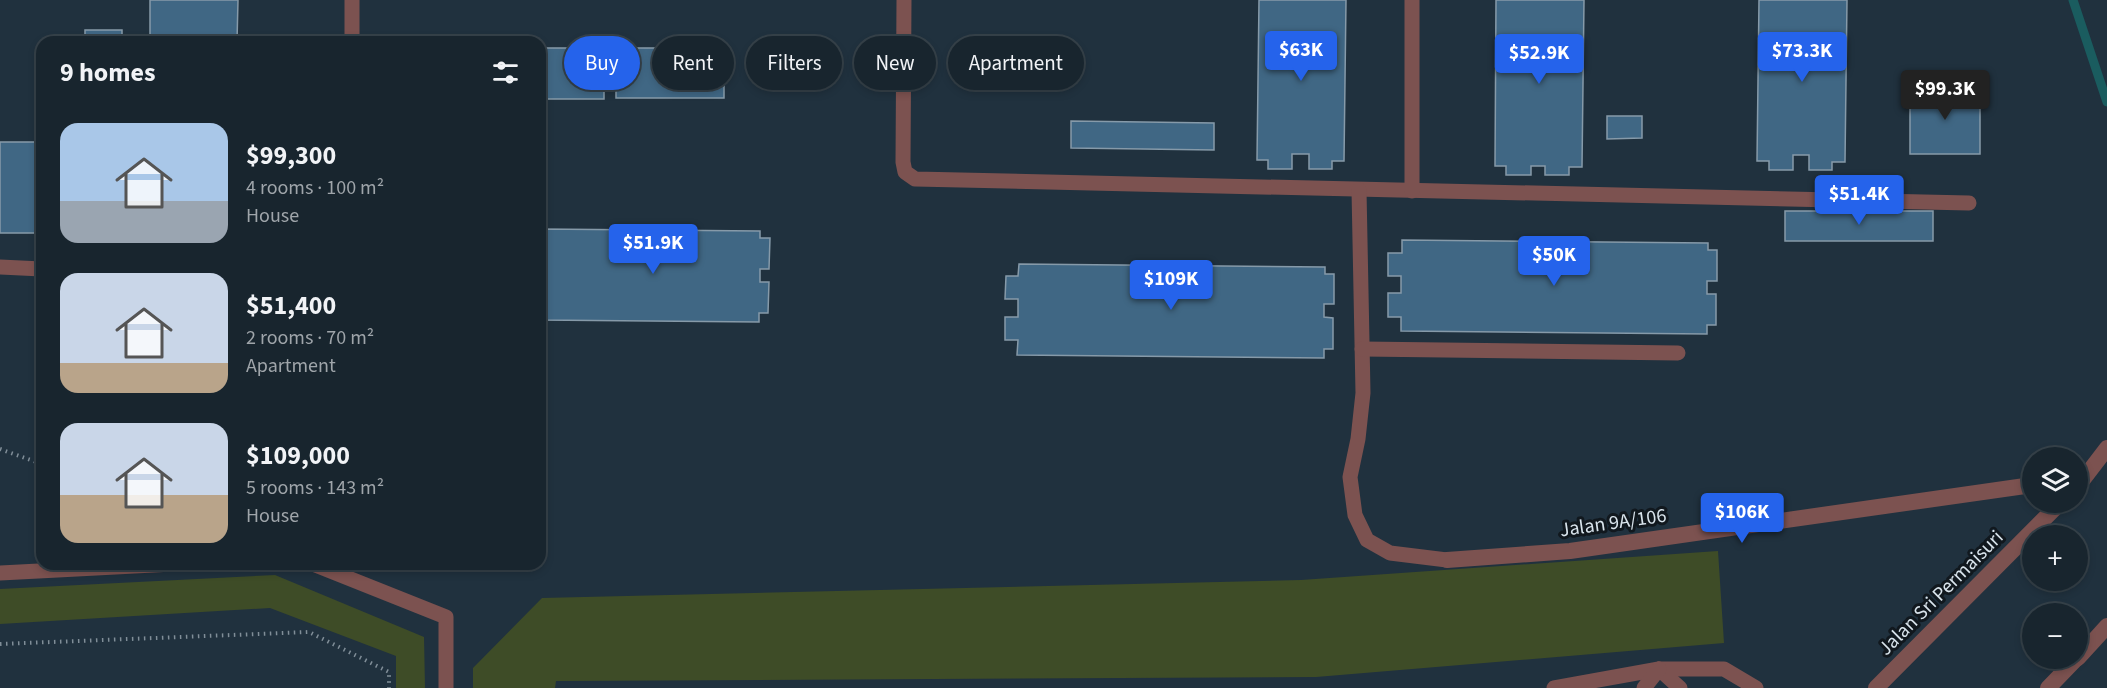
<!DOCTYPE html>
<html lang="en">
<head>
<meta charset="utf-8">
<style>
	:root { --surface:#18252e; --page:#212d36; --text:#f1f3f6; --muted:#9fa5aa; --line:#36424a; --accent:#2563eb }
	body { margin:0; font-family:"Source Sans 3",sans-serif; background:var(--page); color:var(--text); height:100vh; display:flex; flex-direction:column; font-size:22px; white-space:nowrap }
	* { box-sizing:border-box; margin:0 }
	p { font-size:20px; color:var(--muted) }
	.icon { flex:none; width:33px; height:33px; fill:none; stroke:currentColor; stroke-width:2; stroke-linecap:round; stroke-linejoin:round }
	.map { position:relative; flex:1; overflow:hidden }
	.details { position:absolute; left:36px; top:36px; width:510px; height:534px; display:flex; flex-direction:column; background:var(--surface); border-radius:18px; box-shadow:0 3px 9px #0003,0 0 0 2px var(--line) }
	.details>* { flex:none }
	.top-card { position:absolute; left:564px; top:36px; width:570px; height:54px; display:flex; gap:12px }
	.controls { position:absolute; left:2022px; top:447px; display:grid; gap:12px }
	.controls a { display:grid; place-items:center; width:66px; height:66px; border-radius:50%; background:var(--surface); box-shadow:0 3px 9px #0003,0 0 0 2px var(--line); font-size:30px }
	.price { position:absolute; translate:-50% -51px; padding:0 14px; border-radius:6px; background:var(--accent); color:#fff; font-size:20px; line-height:39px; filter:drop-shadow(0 2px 3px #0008) }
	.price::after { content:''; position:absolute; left:50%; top:36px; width:18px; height:14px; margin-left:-9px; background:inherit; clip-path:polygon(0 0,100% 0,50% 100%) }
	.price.active { background:#222; color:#fff }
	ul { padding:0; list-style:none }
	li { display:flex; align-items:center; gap:18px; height:150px; padding:0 24px }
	li span { display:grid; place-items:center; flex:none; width:168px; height:120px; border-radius:18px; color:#555 }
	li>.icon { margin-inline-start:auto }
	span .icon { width:72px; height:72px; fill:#fffc; stroke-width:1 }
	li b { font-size:26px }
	h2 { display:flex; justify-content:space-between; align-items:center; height:72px; padding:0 24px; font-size:26px }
	.chip { padding:0 21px; border-radius:27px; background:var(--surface); box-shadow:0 3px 9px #0003,0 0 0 2px var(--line); font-size:21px; line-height:54px }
	.chip.active { background:var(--accent); color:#fff }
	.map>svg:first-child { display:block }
	.green { fill:#3e4c27 }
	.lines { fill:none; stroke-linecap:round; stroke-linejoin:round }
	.stream { stroke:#1a5c5f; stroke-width:9 }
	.building { fill:#406784; stroke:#869aa9; stroke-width:1.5 }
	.path { stroke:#808e98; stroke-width:4; stroke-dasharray:1.5 4.5; stroke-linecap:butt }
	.service { stroke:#7c5250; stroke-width:15 }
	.minor { stroke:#7c5250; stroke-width:16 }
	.tertiary { stroke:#7c5250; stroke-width:16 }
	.labels { text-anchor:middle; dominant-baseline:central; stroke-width:6; stroke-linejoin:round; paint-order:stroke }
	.street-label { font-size:20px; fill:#d9e4ec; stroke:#11181e }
</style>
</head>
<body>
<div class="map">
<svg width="2107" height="688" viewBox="0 0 2107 688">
	<rect width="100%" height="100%" fill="#20313e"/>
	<g class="green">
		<polygon points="1718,551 1724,643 1316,677 556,681 555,688 473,688 473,668 542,598 1301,580"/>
		<polygon points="275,575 424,637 425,688 396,688 396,656 270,608 0,624 0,589"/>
	</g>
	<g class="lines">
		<polyline class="stream" points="2073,0 2107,102"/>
	</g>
	<g class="building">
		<polygon points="150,0 238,0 237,42 150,42"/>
		<polygon points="1259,0 1346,0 1344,161 1332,161 1332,169 1309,169 1309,154 1292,154 1292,169 1268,169 1268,160 1257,160"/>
		<polygon points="1496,0 1584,0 1582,167 1569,167 1569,175 1545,175 1545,166 1531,166 1531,175 1506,175 1506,166 1495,166"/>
		<polygon points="1759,0 1847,0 1845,162 1832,162 1832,170 1809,170 1809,155 1793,155 1793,170 1769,170 1769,161 1757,161"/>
		<rect x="85" y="30" width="37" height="12"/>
		<rect x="540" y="48" width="64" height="51"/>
		<rect x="616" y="48" width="108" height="50"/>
		<rect x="1910" y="87" width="70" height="67"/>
		<polygon points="1607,116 1642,116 1642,138 1607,139"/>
		<polygon points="1071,121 1214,123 1214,150 1071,148"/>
		<rect x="0" y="142" width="42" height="91"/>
		<rect x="1785" y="211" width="148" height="30"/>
		<polygon points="540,229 760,231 760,238 770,238 769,269 760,269 760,282 769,282 768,313 759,313 759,322 540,320"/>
		<polygon points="1402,240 1708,243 1708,250 1717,250 1717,281 1707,281 1707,294 1716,294 1716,325 1707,325 1707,334 1401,331 1401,317 1388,317 1388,293 1401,293 1401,276 1388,276 1388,253 1402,253"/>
		<polygon points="1019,264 1325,267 1325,274 1334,274 1334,304 1324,304 1324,317 1333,318 1333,349 1324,349 1324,358 1017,355 1018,340 1005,340 1005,317 1018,317 1018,299 1005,299 1006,276 1018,276"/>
	</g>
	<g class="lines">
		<g class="path">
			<polyline points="0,449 42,464"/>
			<polyline points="0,644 309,632 389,672 389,688"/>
		</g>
		<g class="service">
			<polyline points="904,0 903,162 905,172 915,179 1969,203"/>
			<polyline points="352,42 352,0"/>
			<polyline points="1359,190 1363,393 1358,439 1350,477 1355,515 1367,540 1390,553 1447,560"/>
			<polyline points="1412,191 1412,0"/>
			<polyline points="0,267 42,269"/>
			<polyline points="1362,349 1678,353"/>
			<polyline points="313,564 446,617 446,688"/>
			<polyline points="0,573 173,564"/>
			<polyline points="1659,669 1680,688"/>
			<polyline points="1554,688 1659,669 1724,669 1756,688"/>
			<polyline points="1644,688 1659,669"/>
		</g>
		<polyline class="minor" points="1447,560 1570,551 2032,485"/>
		<g class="tertiary">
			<polyline points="2078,486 2107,448"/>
			<polyline points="2078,658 2107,626"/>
			<polyline points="1876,688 2061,502"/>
			<polyline points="2048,688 2077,658"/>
		</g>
	</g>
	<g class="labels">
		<g class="street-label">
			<text transform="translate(1613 523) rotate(-8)">Jalan 9A/106</text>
			<text transform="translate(1941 593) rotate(-45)">Jalan Sri Permaisuri</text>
		</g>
	</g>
</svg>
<div class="controls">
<a><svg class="icon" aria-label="layers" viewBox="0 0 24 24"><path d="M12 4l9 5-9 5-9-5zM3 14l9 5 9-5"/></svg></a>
<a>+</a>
<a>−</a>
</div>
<b class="price" style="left:1301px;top:82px">$63K</b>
<b class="price" style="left:1802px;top:83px">$73.3K</b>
<b class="price" style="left:1539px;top:85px">$52.9K</b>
<b class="price active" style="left:1945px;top:121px">$99.3K</b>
<b class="price" style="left:1859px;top:226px">$51.4K</b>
<b class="price" style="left:653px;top:275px">$51.9K</b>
<b class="price" style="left:1554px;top:287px">$50K</b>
<b class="price" style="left:1171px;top:311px">$109K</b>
<b class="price" style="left:1742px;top:544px">$106K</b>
<div class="top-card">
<a class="chip active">Buy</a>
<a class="chip">Rent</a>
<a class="chip">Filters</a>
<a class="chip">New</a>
<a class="chip">Apartment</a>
</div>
<section class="details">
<h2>9 homes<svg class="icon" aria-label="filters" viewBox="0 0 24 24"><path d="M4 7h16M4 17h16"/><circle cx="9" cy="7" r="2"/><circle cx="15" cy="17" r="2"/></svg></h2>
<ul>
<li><span style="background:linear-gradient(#a9c7e8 65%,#9aa5b1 0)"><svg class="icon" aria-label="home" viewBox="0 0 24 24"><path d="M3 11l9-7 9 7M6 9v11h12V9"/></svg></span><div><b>$99,300</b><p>4 rooms · 100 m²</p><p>House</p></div></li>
<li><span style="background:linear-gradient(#c9d6e8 75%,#b9a48a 0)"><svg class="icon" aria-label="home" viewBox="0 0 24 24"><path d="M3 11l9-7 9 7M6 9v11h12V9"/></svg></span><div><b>$51,400</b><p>2 rooms · 70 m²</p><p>Apartment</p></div></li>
<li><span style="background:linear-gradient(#c9d6e8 60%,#b9a48a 0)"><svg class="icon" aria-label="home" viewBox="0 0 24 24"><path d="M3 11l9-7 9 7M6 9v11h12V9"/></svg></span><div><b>$109,000</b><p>5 rooms · 143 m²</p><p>House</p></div></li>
</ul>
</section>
</div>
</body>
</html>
